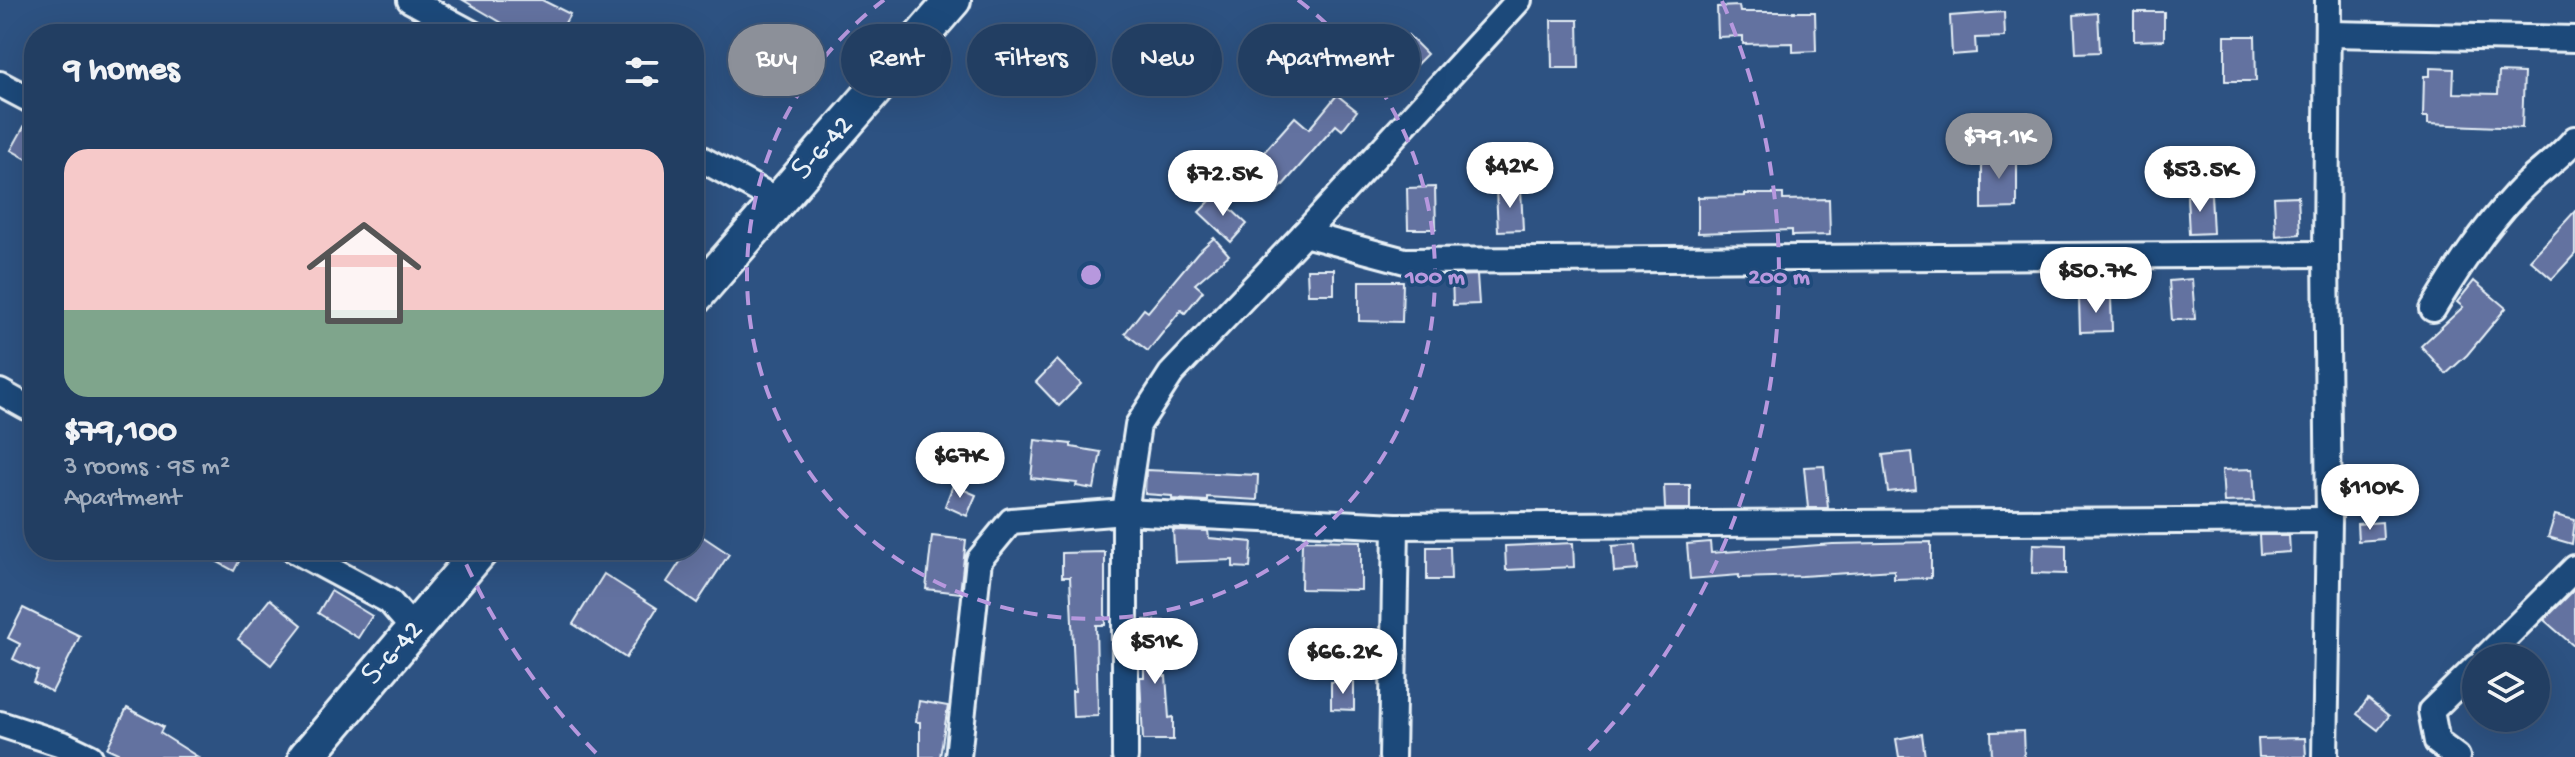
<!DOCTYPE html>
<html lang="en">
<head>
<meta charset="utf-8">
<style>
	:root { --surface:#223e62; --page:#2a4568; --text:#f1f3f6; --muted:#a2aebe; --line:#3f5777; --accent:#8c9099 }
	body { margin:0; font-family:"Gochi Hand","Noto Sans Armenian",sans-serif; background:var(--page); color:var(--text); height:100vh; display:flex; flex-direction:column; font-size:30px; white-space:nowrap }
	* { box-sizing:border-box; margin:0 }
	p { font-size:26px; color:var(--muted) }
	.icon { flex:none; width:44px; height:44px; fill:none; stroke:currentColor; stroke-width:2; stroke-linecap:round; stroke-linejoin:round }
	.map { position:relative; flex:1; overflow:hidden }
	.panel { position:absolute; left:24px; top:24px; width:680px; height:536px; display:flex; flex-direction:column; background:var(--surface); border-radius:32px; box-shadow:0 8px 32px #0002,0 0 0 2px var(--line) }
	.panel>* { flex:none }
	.banner { position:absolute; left:728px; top:24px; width:760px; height:72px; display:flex; gap:16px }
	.buttons { position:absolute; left:2462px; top:644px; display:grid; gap:16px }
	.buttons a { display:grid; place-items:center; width:88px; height:88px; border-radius:50%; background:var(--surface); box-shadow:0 8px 32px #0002,0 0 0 2px var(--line); font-size:40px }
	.price { position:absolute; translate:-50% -68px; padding:0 18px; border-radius:28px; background:#fff; color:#222; font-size:26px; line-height:52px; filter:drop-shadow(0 2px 4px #0008) }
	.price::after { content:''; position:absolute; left:50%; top:48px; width:24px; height:18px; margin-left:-12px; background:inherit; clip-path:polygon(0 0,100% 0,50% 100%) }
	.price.active { background:var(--accent); color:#fff }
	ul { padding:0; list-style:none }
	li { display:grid; align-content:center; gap:16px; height:424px; padding:0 40px }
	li+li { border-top:2px solid var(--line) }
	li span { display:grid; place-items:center; height:248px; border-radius:24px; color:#555 }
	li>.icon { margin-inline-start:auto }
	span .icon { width:144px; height:144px; fill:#fffc; stroke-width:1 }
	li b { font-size:34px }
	h2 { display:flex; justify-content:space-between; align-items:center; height:96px; padding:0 40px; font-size:34px }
	.tag { padding:0 28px; border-radius:36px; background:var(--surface); box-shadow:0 8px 32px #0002,0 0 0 2px var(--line); font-size:28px; line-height:72px }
	.tag.active { background:var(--accent); color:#fff }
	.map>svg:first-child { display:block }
	.building { fill:#6372a0; stroke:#e8f1f8; stroke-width:2 }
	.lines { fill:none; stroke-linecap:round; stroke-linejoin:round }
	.street-casing { stroke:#e8f1f8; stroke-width:30 }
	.secondary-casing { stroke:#e8f1f8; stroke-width:40 }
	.street { stroke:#1f4a7a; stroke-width:24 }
	.secondary { stroke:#1f4a7a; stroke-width:34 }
	.ring { fill:none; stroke:#b798de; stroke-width:4; stroke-dasharray:14 10 }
	.labels { text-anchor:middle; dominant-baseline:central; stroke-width:7; stroke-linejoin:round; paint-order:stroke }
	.street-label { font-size:28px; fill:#e8f1f8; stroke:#1f4a7a }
	.centre { fill:#b798de; stroke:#1f4a7a; stroke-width:4 }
	.ring-label { font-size:24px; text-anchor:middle; font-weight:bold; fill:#b798de; stroke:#1f4a7a; stroke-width:7; stroke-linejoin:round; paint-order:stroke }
</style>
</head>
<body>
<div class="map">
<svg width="2575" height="757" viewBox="0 0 2575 757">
	<rect width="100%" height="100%" fill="#2d5282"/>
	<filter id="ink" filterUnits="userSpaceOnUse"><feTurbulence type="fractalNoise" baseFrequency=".0125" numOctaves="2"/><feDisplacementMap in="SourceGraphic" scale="16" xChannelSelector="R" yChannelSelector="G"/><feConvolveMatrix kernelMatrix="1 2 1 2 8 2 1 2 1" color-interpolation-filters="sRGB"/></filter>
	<g filter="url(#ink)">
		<g class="building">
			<polygon points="463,0 542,0 570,14 559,34 521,34"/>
			<polygon points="1739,6 1740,12 1815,12 1816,51 1793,52 1793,43 1743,44 1743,36 1718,37 1717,7"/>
			<polygon points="2004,12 2005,37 1975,38 1976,53 1952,55 1950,16"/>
			<polygon points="2134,12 2164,12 2164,40 2134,41"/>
			<polygon points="2098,13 2100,52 2076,53 2074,15"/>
			<polygon points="1551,20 1578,20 1579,68 1552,68"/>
			<polygon points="1408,35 1427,54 1406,75 1387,56"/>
			<polygon points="2225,36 2255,36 2256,81 2225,81"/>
			<polygon points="2430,68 2454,69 2453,93 2498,94 2499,72 2524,73 2522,128 2428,124 2428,117 2423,117 2424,76 2430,76"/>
			<polygon points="1337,95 1357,111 1342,130 1336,125 1275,194 1248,170 1295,117 1309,129"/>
			<polygon points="30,116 34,117 34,163 11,150"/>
			<polygon points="1982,153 2017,153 2017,208 1982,209"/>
			<polygon points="1435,187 1436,229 1408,229 1407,188"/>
			<polygon points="1521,189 1523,230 1498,231 1496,190"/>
			<polygon points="1745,194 1783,194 1783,200 1829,199 1830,235 1792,236 1792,230 1698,233 1698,197 1745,196"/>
			<polygon points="2211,194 2213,233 2189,234 2187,196"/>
			<polygon points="1216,195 1247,224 1231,242 1199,212"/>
			<polygon points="2298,196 2300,234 2276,236 2274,197"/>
			<polygon points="2575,211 2575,254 2552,279 2530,260"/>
			<polygon points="1214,238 1229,255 1195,284 1203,291 1185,313 1181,310 1148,351 1125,333 1144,309 1148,312 1198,252"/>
			<polygon points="1307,269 1334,269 1334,294 1308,294"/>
			<polygon points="1477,275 1479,304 1453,305 1452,276"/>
			<polygon points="2192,279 2195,319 2172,320 2169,281"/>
			<polygon points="1359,281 1403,281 1402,322 1359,321"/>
			<polygon points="2474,281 2506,308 2467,355 2446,374 2421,346 2463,307 2457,302"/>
			<polygon points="2111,297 2112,331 2080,332 2079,299"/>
			<polygon points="1057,360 1081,384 1059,406 1036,382"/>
			<polygon points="1035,440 1071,444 1071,447 1101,452 1094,489 1076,486 1077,483 1031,478"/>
			<polygon points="1912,452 1916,489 1888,492 1883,455"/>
			<polygon points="1824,466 1828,508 1808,508 1804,467"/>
			<polygon points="2253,469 2255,501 2224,502 2222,470"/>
			<polygon points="1146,470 1258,475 1257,500 1207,497 1207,501 1172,499 1172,496 1145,494"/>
			<polygon points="953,485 976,495 967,516 945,506"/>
			<polygon points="1664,485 1690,485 1690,509 1665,509"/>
			<polygon points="2555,515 2575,520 2572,544 2548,537"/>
			<polygon points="2382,522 2383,539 2358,541 2357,524"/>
			<polygon points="1173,530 1208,531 1209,538 1252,542 1250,568 1233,567 1233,560 1175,562"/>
			<polygon points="699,534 729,554 697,603 667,582 688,550 694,550 694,541"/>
			<polygon points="2259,535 2289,535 2290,552 2260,554"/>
			<polygon points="932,536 966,540 960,593 926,589"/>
			<polygon points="1302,540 1361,541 1361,590 1301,589"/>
			<polygon points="1710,542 1711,553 1833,544 1931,542 1931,578 1894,579 1894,570 1802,576 1739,578 1739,575 1690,579 1687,544"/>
			<polygon points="1573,543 1574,567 1506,570 1505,546"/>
			<polygon points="1636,544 1638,570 1614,572 1612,546"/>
			<polygon points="2033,544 2066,545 2066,574 2032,573"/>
			<polygon points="1427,547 1450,547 1451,580 1427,580"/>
			<polygon points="196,550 245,550 234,571"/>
			<polygon points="1105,552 1105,625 1096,625 1098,716 1073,717 1072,691 1075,691 1070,577 1062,577 1062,553"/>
			<polygon points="604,574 657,608 626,658 573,624"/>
			<polygon points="2575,589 2575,647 2544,620"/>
			<polygon points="331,591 372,616 358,638 318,613"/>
			<polygon points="270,599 302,625 271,665 238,639"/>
			<polygon points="23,608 80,636 52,692 33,682 38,671 13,659 20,644 8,638"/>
			<polygon points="1144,620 1164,621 1164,676 1166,676 1169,718 1173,717 1173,740 1143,740 1140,677 1144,677"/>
			<polygon points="1331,682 1354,682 1354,710 1331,709"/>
			<polygon points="2368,699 2389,716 2378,730 2357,714"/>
			<polygon points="919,701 948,706 940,757 920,757 920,722 916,722"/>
			<polygon points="127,708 163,727 160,733 198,757 126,757 107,748"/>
			<polygon points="2023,731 2024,757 1992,757 1991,732"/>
			<polygon points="1922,734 1925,757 1899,757 1896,739"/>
			<polygon points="2305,738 2306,757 2259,757 2258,739"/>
		</g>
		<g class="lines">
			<g class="street-casing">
				<g id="street">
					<polyline points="410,0 473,34"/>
					<polyline points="2330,34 2575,39"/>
					<polyline points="0,84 34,102"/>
					<polyline points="694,155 779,201"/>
					<polyline points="1304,234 1405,261 2326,254"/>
					<path d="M2433,309c26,-43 49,-78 83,-115 18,-20 42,-34 59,-55"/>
					<polyline points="0,392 34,411"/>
					<polyline points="294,550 389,601 415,631"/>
					<polyline points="2485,658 2575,568"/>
					<polyline points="0,724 65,745 90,757"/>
					<polyline points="958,757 979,560 1011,521 1125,512 1396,526 2329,520"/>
					<polyline points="1125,757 1125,512 1138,425 1171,374 1304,234 1519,0"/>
					<polyline points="1392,757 1396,526"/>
					<polyline points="2325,757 2329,520 2326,254 2328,0"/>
					<polyline points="2457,757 2437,742 2431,711 2476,667"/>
				</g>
			</g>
			<g class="secondary-casing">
				<g id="secondary">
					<polyline points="694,298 953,0"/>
					<polyline points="306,757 481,550"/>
				</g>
			</g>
			<use href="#street" class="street"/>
			<use href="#secondary" class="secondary"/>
		</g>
	</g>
	<g class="ring">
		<path d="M1298 0A344 344 0 1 1 884 0"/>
		<path d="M596 753A688 688 0 0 1 462 555M1722 1A688 688 0 0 1 1586 753"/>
	</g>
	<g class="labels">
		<g class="street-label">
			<text transform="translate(824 149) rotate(-49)">Տ-6-42</text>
			<text transform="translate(394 654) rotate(-49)">Տ-6-42</text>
		</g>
	</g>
	<circle cx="1091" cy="275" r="12" class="centre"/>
	<g class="ring-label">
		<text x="1435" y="283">100 m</text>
		<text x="1779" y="283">200 m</text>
	</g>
</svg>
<div class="buttons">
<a><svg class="icon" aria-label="layers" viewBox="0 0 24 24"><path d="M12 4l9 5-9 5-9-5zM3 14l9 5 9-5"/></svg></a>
</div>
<b class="price active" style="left:1999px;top:181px">$79.1K</b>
<b class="price" style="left:1510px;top:210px">$42K</b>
<b class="price" style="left:2200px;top:214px">$53.5K</b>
<b class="price" style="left:1223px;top:218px">$72.5K</b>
<b class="price" style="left:2096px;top:315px">$50.7K</b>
<b class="price" style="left:960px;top:500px">$67K</b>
<b class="price" style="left:2370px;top:532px">$110K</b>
<b class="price" style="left:1155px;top:686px">$51K</b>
<b class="price" style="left:1343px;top:696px">$66.2K</b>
<div class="banner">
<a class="tag active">Buy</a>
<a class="tag">Rent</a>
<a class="tag">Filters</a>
<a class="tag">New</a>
<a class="tag">Apartment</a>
</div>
<section class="panel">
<h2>9 homes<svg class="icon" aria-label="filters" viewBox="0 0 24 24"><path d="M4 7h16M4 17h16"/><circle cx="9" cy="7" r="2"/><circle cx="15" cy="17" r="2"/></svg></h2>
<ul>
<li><span style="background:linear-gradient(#f6c9c9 65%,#7fa58c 0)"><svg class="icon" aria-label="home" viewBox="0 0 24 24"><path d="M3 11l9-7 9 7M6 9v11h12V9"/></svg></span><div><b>$79,100</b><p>3 rooms · 95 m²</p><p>Apartment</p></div></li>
</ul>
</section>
</div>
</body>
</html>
